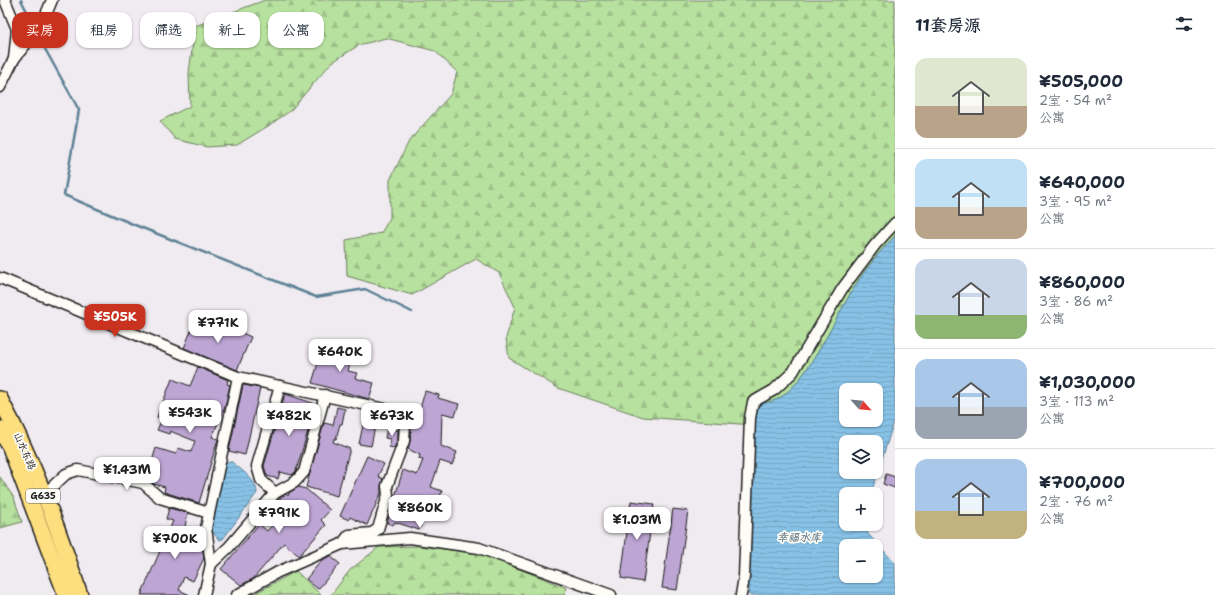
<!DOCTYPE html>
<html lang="zh">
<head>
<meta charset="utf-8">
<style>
	:root { --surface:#fff; --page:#f6f6f7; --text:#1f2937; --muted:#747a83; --line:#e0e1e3; --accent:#c8321e }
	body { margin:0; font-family:"Shantell Sans","LXGW WenKai TC",sans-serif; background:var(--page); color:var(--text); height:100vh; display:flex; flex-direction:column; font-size:15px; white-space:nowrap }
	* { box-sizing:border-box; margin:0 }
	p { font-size:13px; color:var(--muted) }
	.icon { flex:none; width:22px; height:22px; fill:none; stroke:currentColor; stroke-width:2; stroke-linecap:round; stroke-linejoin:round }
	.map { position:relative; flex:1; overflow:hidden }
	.side { display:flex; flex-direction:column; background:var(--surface); width:320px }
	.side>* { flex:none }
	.banner { position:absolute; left:12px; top:12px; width:380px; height:36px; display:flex; gap:8px }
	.needle { width:26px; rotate:117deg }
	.controls { position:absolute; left:839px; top:383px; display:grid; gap:8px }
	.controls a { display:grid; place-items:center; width:44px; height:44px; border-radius:8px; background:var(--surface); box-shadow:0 1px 3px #0004; font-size:20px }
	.price { position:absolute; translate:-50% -34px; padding:0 9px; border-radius:8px; background:#fff; color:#222; font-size:13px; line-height:26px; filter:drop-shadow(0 1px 2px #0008) }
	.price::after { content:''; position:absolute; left:50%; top:24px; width:12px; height:9px; margin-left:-6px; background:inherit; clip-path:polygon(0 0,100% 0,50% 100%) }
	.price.current { background:var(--accent); color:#fff }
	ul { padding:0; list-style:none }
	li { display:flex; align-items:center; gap:12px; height:100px; padding:0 20px }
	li+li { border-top:1px solid var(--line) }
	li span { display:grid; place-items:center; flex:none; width:112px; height:80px; border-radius:12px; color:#555 }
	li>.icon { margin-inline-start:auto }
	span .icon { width:48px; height:48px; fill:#fffc; stroke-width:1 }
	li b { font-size:17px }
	h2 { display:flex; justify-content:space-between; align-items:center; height:48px; padding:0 20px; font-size:17px }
	.chip { padding:0 14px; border-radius:12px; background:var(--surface); box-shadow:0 1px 3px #0004; font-size:14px; line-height:36px }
	.chip.current { background:var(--accent); color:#fff }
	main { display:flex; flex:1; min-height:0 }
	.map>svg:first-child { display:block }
	.forest { fill:url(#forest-firs); stroke:#6a7e5d }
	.water { fill:url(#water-rules); stroke:#5c8095; fill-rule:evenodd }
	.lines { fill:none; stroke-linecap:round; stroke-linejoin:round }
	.stream { stroke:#5c8095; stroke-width:2.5 }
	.building { fill:#bea6d4; stroke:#1c1c1c }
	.minor-casing { stroke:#1c1c1c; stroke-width:13 }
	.highway-casing { stroke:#1c1c1c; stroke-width:18 }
	.minor { stroke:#fdfcf7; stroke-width:10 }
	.highway { stroke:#fedf80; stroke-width:15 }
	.labels { text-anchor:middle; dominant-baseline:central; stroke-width:3.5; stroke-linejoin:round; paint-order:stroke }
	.shield { fill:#fdfcf7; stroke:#605f5e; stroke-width:1 }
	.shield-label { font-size:9px; font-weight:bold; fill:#1c1c1c }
	.street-label { font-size:10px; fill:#1c1c1c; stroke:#fdfcf7 }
	.water-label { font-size:11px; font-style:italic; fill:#475e6d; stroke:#fdfcf7 }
</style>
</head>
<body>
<main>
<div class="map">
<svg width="895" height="595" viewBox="0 0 895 595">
	<defs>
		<pattern id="forest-firs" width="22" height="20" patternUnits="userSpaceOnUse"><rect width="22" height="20" fill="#b7e19e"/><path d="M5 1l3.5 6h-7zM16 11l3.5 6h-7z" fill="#9dc088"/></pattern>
		<pattern id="water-rules" width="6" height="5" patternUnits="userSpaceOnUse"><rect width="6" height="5" fill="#87c2e6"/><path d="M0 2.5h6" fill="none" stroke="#74a6c5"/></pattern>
	</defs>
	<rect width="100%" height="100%" fill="#f0ebf0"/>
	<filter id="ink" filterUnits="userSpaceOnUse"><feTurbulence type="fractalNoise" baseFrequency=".025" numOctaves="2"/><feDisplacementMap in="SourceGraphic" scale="8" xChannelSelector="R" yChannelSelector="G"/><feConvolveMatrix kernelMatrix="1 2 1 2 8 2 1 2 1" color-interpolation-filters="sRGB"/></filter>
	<g filter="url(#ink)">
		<g class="forest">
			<path d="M265,0h630v236c-15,15 -28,31 -40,50 -19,30 -46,96 -77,113 -6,3 -16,5 -23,7l-1,19 -111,-8 -85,-29 -49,-30 -3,-20 9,-31 -16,-34 -23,-14 -64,36 -65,-19 -1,-36 35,-7 9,-15v-38l19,-39 42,-47 6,-22 -22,-21 -49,-13 -27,7 -28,18 -41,48 -22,15 -31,19 -30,2 -32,-8 -15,-18 30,-15 -1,-33 6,-47z"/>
			<polygon points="0,477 14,498 22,522 0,528"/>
			<polygon points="420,546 482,554 567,588 564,595 331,595 350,570 379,547"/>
			<polygon points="296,571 321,595 252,595"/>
		</g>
		<g class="water">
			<path d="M895,236v182l-24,76h-25v30h17l5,10 27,29v32h-146l6,-189c7,-2 16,-4 23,-7 30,-17 58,-83 77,-113 12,-19 25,-35 40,-50zM846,390h30v30h-30zM846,442h30v30h-30zM846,546h30v30h-30z"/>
			<path d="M227,462h5c9,8 25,18 25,31l-34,46 -4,1 -7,-9v-6l12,-61z"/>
		</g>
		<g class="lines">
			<g class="stream">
				<polyline points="21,0 31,19"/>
				<polyline points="45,49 79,110 64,195 135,225 316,297 365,289 412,312"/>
			</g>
		</g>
		<g class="building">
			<polygon points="195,321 215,329 218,322 251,337 237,370 184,348"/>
			<polygon points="324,343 353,352 348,371 357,373 355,378 374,383 369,399 312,383"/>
			<polygon points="198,367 228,380 227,384 230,385 225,407 212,437 218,439 199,503 164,492 165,487 154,484 147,478 156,448 176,454 178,448 191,452 195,441 170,431 169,434 157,430 162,419 157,417 172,379 190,386"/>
			<polygon points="243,385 260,388 245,455 229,451"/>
			<polygon points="425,391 439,395 438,398 459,404 455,416 442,413 441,446 457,452 452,465 440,461 431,487 442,491 432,519 424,517 419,530 395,522 393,525 387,523 403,470 417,475 423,460 419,459 420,455 408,449 410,441 412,416 418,416"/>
			<polygon points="285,394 316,404 296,471 292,475 280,472 278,479 267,476 264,466"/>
			<polygon points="337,407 345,409 342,424 340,424 336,439 334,439 333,442 350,449 337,496 306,487 324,423 333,425"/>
			<polygon points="364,420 376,422 371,446 359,444"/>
			<polygon points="387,428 398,430 398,440 394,448 389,447 390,439 385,438"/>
			<polygon points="367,456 384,464 378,476 383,479 381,486 381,493 367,525 350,517 349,520 340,516"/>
			<polygon points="886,474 895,477 895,488 883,484"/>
			<polygon points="298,487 306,489 330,510 321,520 326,525 299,556 284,543 253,579 241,585 221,569 259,524 267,531 277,520 268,513 282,496 286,494 288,496 289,493"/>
			<polygon points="631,501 654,504 643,582 621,578"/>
			<polygon points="169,508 188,513 183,535 199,543 202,545 204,558 193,581 184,577 179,590 190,595 141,595 173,521 166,519"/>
			<polygon points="673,509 688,511 677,590 662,588"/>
			<polygon points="330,556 340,564 318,589 306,579 322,560"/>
		</g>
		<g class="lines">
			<g class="minor-casing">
				<g id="minor">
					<polyline points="14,59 42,24 52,0"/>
					<polyline points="0,87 14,59 17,29 5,0"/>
					<polyline points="0,278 238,377"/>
					<polyline points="275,493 261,480 257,466 280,386"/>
					<polyline points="42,494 51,488 66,474 78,470 143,483 160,498 209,513"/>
					<polyline points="211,564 229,547 275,493 295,482 304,472 325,395"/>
					<polyline points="204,595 211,564 206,528 238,377 385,409 399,416 405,424 404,441 387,486 388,495 378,529 372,533 349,535 342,544"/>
					<polyline points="237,595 278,572 342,544 410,538 479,548 611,595"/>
					<polyline points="741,595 744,577 750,418 753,402 774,390 793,372 842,289 875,245 895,223"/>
				</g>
			</g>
			<g class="highway-casing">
				<g id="highway">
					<path d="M0,399c34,63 58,129 80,196"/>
					<polyline points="0,429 10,447 66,595"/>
				</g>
			</g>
			<use href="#minor" class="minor"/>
			<use href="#highway" class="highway"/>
		</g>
	</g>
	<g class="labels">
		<rect class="shield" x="26" y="489" width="34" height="14" rx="3"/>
		<g class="shield-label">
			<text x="43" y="496">G635</text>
		</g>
		<g class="street-label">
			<text transform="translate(25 451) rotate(66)">山水东路</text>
		</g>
		<g class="water-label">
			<text x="799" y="537">幸福水库</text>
		</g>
	</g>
</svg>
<div class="controls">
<a><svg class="needle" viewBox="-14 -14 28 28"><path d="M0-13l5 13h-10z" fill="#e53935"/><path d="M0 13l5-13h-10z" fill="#747a83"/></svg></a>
<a><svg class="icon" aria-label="layers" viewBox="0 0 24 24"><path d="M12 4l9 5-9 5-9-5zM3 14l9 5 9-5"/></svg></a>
<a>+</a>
<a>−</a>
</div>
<b class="price current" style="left:115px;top:338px">¥505K</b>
<b class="price" style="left:218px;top:344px">¥771K</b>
<b class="price" style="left:340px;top:373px">¥640K</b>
<b class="price" style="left:190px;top:434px">¥543K</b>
<b class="price" style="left:289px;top:437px">¥482K</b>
<b class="price" style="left:392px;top:437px">¥673K</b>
<b class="price" style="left:127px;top:491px">¥1.43M</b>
<b class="price" style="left:420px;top:529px">¥860K</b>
<b class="price" style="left:279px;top:534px">¥791K</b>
<b class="price" style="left:637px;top:541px">¥1.03M</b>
<b class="price" style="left:175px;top:560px">¥700K</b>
<div class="banner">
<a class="chip current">买房</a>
<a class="chip">租房</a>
<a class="chip">筛选</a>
<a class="chip">新上</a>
<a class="chip">公寓</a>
</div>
</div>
<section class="side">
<h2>11套房源<svg class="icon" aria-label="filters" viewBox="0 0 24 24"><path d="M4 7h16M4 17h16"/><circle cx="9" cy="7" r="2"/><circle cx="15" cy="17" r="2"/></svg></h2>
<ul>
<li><span style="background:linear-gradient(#dfe7d0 60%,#b9a48a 0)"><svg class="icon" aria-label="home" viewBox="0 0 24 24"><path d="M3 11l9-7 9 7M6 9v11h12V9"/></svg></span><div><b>¥505,000</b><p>2室 · 54 m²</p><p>公寓</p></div></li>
<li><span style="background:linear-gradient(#bfe0f5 60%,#b9a48a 0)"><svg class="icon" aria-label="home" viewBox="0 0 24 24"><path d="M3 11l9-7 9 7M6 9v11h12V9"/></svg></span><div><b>¥640,000</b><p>3室 · 95 m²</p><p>公寓</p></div></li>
<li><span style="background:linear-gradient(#c9d6e8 70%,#8fb573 0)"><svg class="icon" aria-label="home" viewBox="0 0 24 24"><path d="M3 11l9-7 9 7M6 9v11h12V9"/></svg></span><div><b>¥860,000</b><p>3室 · 86 m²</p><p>公寓</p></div></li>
<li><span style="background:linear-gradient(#a9c7e8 60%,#9aa5b1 0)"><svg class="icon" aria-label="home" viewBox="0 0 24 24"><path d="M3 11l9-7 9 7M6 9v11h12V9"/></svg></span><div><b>¥1,030,000</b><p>3室 · 113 m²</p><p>公寓</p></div></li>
<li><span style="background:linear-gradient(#a9c7e8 65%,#c2b280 0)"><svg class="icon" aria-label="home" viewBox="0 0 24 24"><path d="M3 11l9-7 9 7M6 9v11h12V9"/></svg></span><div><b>¥700,000</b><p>2室 · 76 m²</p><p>公寓</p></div></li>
</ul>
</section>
</main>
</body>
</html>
